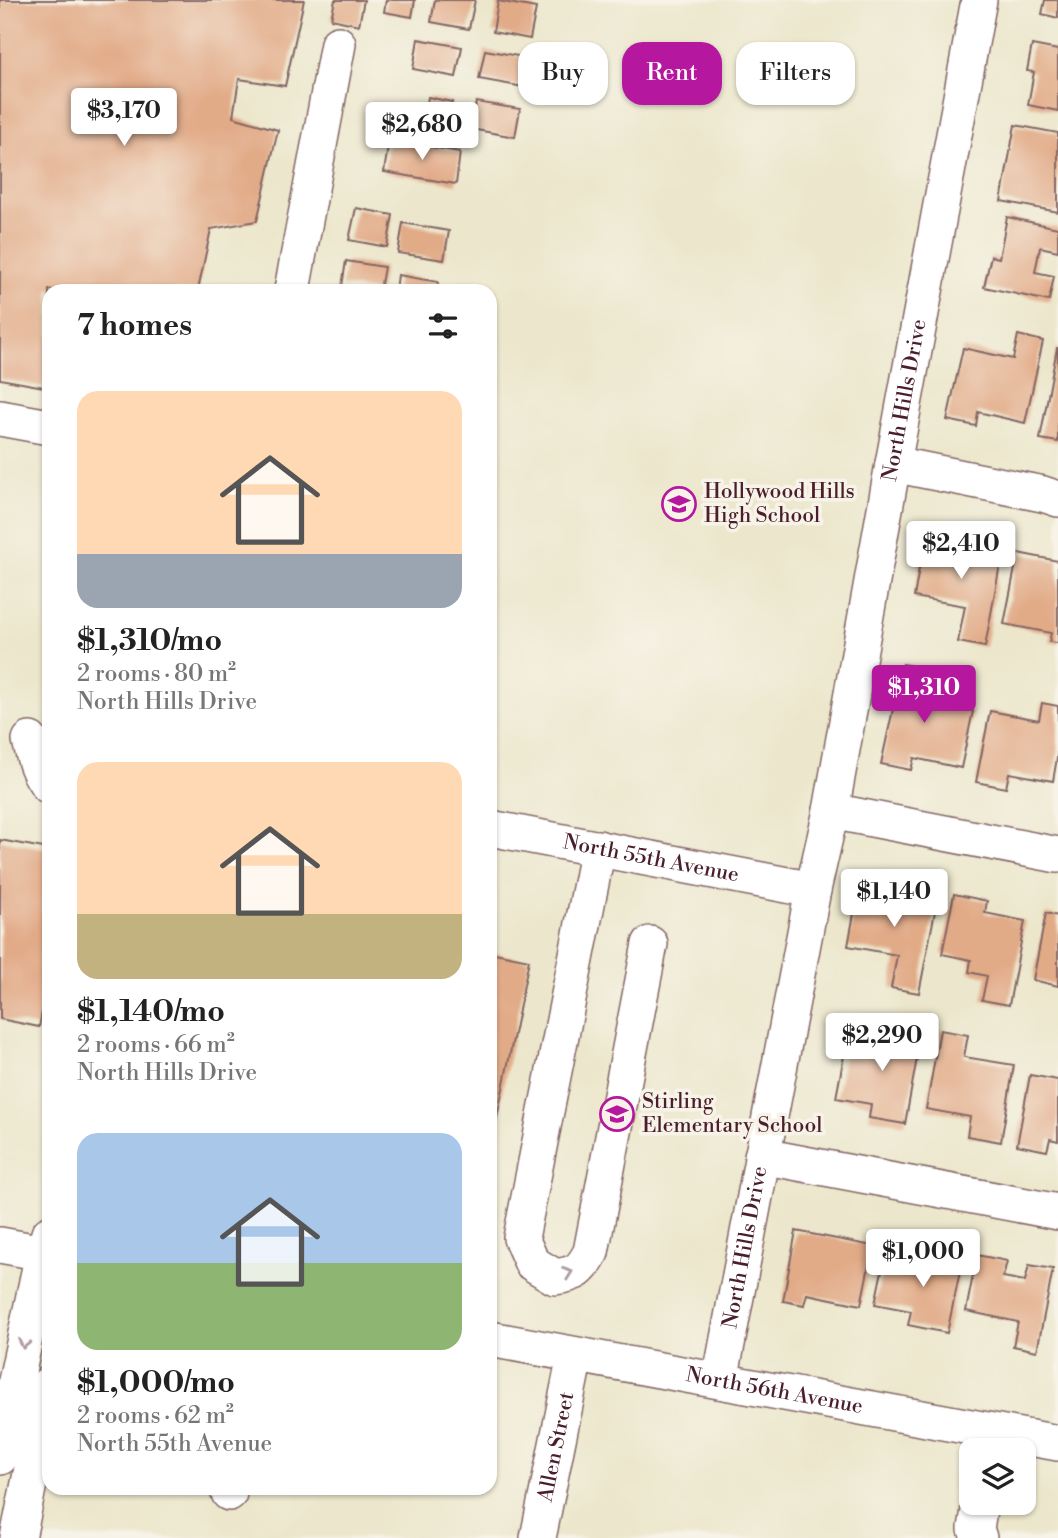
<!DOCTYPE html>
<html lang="en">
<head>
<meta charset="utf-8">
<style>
	:root { --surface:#fff; --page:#f2f2f2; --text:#222; --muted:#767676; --accent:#b5179e }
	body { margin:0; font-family:"Libre Bodoni",serif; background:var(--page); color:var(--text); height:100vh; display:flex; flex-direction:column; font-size:26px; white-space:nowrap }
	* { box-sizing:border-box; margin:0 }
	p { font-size:23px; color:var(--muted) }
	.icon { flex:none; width:38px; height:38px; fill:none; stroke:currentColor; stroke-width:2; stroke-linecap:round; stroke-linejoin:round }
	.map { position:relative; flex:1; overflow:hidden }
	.panel { position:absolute; left:42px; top:284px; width:455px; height:1211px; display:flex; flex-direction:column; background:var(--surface); border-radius:21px; box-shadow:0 2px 5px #0004 }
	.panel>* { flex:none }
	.hud { position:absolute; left:518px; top:42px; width:434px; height:63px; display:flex; gap:14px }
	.tools { position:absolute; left:959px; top:1438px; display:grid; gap:14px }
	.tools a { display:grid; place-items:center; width:77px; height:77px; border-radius:14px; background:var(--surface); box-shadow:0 2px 5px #0004; font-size:35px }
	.price { position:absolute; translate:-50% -60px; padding:0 16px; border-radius:7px; background:#fff; color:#222; font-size:23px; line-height:46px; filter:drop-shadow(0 2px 4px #0008) }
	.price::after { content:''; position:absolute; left:50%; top:42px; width:21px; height:16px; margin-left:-10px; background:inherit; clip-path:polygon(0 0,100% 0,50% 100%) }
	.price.active { background:var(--accent); color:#fff }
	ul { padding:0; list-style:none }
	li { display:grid; align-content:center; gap:14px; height:371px; padding:0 35px }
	li span { display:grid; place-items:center; height:217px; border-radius:21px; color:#555 }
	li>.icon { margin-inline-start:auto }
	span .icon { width:126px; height:126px; fill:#fffc; stroke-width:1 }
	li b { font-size:30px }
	h2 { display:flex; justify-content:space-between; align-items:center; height:84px; padding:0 35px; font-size:30px }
	.chip { padding:0 24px; border-radius:21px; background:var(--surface); box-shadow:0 2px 5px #0004; font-size:24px; line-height:63px }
	.chip.active { background:var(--accent); color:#fff }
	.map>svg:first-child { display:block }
	.building { fill:#e2ab88 }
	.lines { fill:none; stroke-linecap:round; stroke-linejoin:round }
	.minor-casing { stroke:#836563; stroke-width:38 }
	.minor { stroke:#fff; stroke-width:35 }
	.oneway { stroke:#ae9aa0 }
	.labels { text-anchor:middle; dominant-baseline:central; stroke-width:7; stroke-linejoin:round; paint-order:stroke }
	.street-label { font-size:21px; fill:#4a1f2b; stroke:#f7f3e8 }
	.poi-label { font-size:21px; fill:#4a1f2b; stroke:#f7f3e8; text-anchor:start }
</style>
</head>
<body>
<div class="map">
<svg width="1058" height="1538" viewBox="0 0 1058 1538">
	<rect width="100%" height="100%" fill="#f7f3e8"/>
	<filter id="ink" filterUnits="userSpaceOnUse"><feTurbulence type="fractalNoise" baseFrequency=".0143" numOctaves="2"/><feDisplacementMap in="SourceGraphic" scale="14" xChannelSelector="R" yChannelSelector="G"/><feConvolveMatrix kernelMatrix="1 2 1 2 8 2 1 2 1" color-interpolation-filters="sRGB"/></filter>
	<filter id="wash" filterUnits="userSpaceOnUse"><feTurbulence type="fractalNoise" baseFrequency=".00686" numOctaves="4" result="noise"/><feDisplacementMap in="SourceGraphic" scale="28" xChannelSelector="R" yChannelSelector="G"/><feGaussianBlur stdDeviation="1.57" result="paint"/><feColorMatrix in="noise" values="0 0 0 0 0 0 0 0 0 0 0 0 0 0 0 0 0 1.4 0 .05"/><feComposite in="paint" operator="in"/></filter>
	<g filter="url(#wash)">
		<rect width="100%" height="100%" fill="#ece7cc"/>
		<g id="blocks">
			<g class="building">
				<polygon points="0,0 304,0 285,86 239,79 233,117 278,130 257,221 211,229 198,290 49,290 49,388 0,379"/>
				<polygon points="335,0 364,0 359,25 331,19"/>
				<polygon points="386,0 415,0 412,17 384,12"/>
				<polygon points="435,0 475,0 469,29 431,22"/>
				<polygon points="1045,0 1058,0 1058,18 1042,14"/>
				<polygon points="498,1 536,8 530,39 493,32"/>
				<polygon points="418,39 462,47 456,77 413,69"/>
				<polygon points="1032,45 1058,50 1058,111 1028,105 1034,72 1027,71"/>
				<polygon points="485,50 529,58 524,87 479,79"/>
				<polygon points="428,97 452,102 447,128 424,124"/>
				<polygon points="476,102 520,109 515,137 471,129"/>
				<polygon points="1015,125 1058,133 1058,212 1001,201"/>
				<polygon points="389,140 460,152 456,184 384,172"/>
				<polygon points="356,208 393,215 387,247 349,240"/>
				<polygon points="1007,217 1058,228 1058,251 1040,247 1035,272 1054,276 1049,301 984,287 991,256 999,258"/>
				<polygon points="403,223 449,231 444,260 398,253"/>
				<polygon points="346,261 384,267 380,290 368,290 342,286"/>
				<polygon points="398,275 438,282 437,290 396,290"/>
				<polygon points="1018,335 1043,341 1025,423 978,412 976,426 947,420 963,348 1013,359"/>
				<polygon points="1057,348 1058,348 1058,442 1040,439"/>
				<polygon points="925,534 1003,548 985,647 958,642 965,606 914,597"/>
				<polygon points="1018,553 1058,561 1058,643 1049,642 1051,633 1004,624"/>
				<polygon points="903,664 936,671 929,701 973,711 961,768 914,758 911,770 881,764"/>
				<polygon points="1042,703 1058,706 1058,752 1053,781 1009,773 1006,788 976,782 990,711 1039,720"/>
				<polygon points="0,840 49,849 49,999 45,998 39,1027 0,1019"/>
				<polygon points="861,876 890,882 888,892 937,901 919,993 891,988 897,955 848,946"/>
				<polygon points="954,894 987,901 985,913 1025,921 1009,1005 982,1000 987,976 969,972 971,960 942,954"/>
				<polygon points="1046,913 1058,916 1058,986 1033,980"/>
				<polygon points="490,952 529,960 496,1123 490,1121"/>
				<polygon points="895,1019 923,1025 905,1124 869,1118 871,1104 836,1098 847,1040 889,1048"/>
				<polygon points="940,1030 968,1035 964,1057 1014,1065 1001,1142 967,1136 970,1117 926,1109"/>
				<polygon points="1030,1075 1058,1080 1058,1141 1050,1139 1047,1151 1017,1145"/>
				<polygon points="796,1231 873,1246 861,1305 807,1294 804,1305 783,1301"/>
				<polygon points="932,1245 964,1252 947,1333 908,1325 911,1311 875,1304 884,1261 927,1270"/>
				<polygon points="977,1255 1007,1261 1003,1277 1025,1281 1029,1265 1053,1269 1037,1351 1013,1346 1018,1322 966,1311"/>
			</g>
		</g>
	</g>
	<g filter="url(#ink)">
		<use href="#blocks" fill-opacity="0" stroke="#836563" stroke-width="2"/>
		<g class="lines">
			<g class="minor-casing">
				<g id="minor">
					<polyline points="292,290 338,44"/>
					<polyline points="0,418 49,427"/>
					<polyline points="893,464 1043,494 1058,499"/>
					<path d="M30,740c4,17 7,32 19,46"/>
					<polyline points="831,811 1058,855"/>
					<path id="s1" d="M490,828l323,62"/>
					<path d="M598,848l-77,390 11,25 23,14c21,-3 26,-6 36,-25l59,-308"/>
					<polyline points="762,1156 1058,1212"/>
					<polyline points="0,1245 49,1254"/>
					<path id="s2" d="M490,1339l568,104"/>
					<path id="s3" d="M720,1381l93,-491 18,-79 62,-347 86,-464"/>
					<polyline points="0,1457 43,1253 49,1234"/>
					<polyline points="227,1488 229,1493"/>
					<polyline points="18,1538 49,1384"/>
					<path id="s4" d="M538,1538l37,-182"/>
					<polyline points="979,1538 976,1529 980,1503"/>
				</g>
			</g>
			<use href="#minor" class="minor"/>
		</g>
		<defs><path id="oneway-chevron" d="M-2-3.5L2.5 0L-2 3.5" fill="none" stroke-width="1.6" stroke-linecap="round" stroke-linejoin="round" transform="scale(1.75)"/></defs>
		<g class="oneway">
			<use href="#oneway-chevron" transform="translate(568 1273) rotate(-20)"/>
			<use href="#oneway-chevron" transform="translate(24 1344) rotate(102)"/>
		</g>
	</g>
	<defs>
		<g id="school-ring" transform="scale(1.75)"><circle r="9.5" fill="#f7f3e8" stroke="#b5179e" stroke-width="1.5"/><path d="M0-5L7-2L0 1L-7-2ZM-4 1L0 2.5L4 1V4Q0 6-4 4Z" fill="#b5179e"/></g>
	</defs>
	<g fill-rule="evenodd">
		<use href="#school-ring" x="679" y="504"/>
		<use href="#school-ring" x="617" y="1114"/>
	</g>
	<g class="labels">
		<g class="street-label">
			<text stroke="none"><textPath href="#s3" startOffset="998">North Hills Drive</textPath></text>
			<text stroke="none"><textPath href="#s1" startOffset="164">North 55th Avenue</textPath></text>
			<text stroke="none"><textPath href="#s3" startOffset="136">North Hills Drive</textPath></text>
			<text stroke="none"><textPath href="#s2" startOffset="289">North 56th Avenue</textPath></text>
			<text stroke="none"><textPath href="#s4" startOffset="93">Allen Street</textPath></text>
		</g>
		<g class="poi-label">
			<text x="704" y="492">Hollywood Hills<tspan x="704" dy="24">High School</tspan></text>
			<text x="642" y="1102">Stirling<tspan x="642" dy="24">Elementary School</tspan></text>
		</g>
	</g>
</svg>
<div class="tools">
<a><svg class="icon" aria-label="layers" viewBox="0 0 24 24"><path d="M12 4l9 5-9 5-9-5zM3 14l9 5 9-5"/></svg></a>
</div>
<b class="price" style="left:124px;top:148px">$3,170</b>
<b class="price" style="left:422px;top:162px">$2,680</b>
<b class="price" style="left:961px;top:581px">$2,410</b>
<b class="price active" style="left:924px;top:725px">$1,310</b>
<b class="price" style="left:894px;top:929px">$1,140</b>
<b class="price" style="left:882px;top:1073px">$2,290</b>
<b class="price" style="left:923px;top:1289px">$1,000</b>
<div class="hud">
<a class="chip">Buy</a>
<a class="chip active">Rent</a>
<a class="chip">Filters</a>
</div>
<section class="panel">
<h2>7 homes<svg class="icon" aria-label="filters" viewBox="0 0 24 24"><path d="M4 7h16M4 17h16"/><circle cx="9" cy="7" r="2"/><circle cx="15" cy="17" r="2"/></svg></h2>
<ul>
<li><span style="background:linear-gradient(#ffd9b3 75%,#9aa5b1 0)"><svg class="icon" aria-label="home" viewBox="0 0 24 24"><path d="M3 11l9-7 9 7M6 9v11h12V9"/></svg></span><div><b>$1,310/mo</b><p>2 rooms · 80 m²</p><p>North Hills Drive</p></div></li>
<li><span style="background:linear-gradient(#ffd9b3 70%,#c2b280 0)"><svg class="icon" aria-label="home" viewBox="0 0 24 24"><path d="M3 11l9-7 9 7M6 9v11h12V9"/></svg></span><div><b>$1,140/mo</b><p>2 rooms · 66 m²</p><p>North Hills Drive</p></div></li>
<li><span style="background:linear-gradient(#a9c7e8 60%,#8fb573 0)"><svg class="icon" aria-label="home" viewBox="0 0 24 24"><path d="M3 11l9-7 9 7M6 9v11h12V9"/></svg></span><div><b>$1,000/mo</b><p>2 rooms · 62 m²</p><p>North 55th Avenue</p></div></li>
</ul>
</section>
</div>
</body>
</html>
